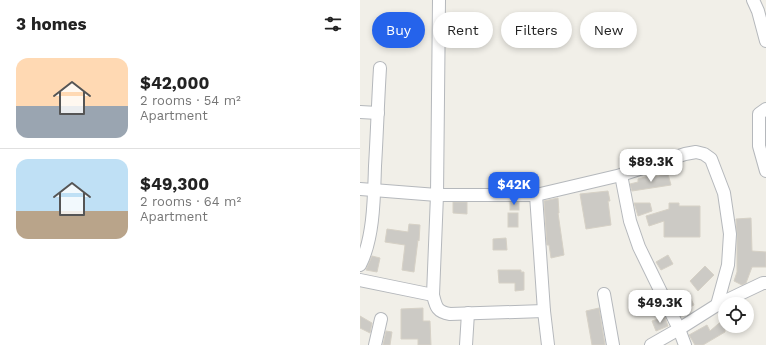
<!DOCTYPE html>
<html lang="en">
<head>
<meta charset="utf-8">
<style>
	:root { --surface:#fff; --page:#f2f2f2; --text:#222; --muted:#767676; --line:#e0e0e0; --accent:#2563eb }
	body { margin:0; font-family:"Work Sans",sans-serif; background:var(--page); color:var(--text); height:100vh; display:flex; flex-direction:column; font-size:15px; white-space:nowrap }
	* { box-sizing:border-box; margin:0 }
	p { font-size:13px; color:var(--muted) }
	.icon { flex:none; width:22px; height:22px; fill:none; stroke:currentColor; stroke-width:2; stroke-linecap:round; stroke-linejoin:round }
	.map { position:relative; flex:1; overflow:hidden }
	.drawer { display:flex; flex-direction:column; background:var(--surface); width:360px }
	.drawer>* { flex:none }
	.guide { position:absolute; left:12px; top:12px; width:334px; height:36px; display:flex; gap:8px }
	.tools { position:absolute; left:358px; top:297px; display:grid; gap:8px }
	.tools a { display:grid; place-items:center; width:36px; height:36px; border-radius:50%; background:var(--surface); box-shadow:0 2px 6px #0003; font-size:20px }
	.price { position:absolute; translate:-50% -34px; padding:0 9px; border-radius:8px; background:#fff; color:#222; font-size:13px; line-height:26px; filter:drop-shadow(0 1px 2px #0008) }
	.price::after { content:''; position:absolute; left:50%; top:24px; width:12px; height:9px; margin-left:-6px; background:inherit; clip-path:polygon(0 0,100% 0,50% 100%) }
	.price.selected { background:var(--accent); color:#fff }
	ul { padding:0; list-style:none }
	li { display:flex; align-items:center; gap:12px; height:100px; padding:0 16px }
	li+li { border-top:1px solid var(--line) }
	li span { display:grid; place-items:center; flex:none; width:112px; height:80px; border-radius:12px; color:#555 }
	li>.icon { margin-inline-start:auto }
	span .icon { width:48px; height:48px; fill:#fffc; stroke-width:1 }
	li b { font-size:17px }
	h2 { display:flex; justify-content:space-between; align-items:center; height:48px; padding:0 16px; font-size:17px }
	.pill { padding:0 14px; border-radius:18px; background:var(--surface); box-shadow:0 2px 6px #0003; font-size:14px; line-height:36px }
	.pill.selected { background:var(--accent); color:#fff }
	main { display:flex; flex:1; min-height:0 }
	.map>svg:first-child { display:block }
	.building { fill:#cccac5; stroke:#d6d1c6 }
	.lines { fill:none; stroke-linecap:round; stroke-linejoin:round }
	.minor-casing { stroke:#b5b8bc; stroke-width:14 }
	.minor { stroke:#fff; stroke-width:12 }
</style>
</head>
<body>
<main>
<section class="drawer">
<h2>3 homes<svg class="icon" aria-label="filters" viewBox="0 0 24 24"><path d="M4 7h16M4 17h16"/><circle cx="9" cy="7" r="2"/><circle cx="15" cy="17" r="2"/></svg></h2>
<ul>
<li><span style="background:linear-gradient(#ffd9b3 60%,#9aa5b1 0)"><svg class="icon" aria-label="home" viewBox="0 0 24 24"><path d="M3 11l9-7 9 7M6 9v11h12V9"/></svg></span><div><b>$42,000</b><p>2 rooms · 54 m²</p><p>Apartment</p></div></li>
<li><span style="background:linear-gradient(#bfe0f5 65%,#b9a48a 0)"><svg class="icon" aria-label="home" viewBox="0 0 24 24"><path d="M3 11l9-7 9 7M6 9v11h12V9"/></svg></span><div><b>$49,300</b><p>2 rooms · 64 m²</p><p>Apartment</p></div></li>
</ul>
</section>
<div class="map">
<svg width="406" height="345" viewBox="0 0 406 345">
	<rect width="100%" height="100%" fill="#f1efe8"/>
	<g class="building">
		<polygon points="308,174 311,185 272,191 270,184 278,182 278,179 289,176 290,178"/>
		<polygon points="248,191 250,201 248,201 251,225 226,229 220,194"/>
		<polygon points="198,198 199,213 198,213 204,255 191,258 189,245 187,245 184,201"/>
		<polygon points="93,202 107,202 107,214 93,213"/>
		<rect x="150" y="202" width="9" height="8"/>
		<polygon points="274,203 290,203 292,211 278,216"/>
		<polygon points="309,203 319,203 319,206 340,206 340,237 304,237 304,221 289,226 286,216 309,209"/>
		<rect x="148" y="213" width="10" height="14"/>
		<polygon points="391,218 392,251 406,252 406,267 392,267 386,283 382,285 374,281 377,272 377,234 376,219"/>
		<polygon points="49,224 60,225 59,241 58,240 54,272 42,270 45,245 25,242 27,229 48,232"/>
		<polygon points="146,238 147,250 133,250 133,239"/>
		<polygon points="308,255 313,264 301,270 296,262"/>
		<polygon points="12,256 20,258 17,272 6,270"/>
		<polygon points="345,266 354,275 338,291 330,281"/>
		<polygon points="138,270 161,270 161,272 164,272 164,290 155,291 155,283 139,283"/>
		<polygon points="328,293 334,305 319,312 313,300"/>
		<polygon points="63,308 63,321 70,321 71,345 58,345 58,339 41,339 41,309"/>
		<polygon points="239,308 245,345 232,345 226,311"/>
		<polygon points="0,316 12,323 10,333 0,328"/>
		<polygon points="305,317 308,326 296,331 292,321"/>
		<polygon points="365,318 365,332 343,345 335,345 329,335 347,325 350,331"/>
		<polygon points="26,331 32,332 30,345 23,345"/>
	</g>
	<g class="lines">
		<g class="minor-casing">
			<g id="minor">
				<path d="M79,0l-2,195 -4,100c3,12 4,17 17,19l94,-3"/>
				<polyline points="393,0 398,11 406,41"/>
				<polyline points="406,109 399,114 399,146 406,171"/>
				<polyline points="0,112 18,113"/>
				<polyline points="261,175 270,221 279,247 319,329 325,345"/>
				<polyline points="0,189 77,195 176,195 261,175 325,154 336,152 344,154 351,159 364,193 370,234 368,265 357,305"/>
				<polyline points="176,195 184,311 188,345"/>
				<path d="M0,265c14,-27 14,-69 15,-99 2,-33 3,-66 5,-98"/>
				<polyline points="0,280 73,295"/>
				<polyline points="244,294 253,345"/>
				<polyline points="15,345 21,319"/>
				<polyline points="106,345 108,313"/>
				<polyline points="291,345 319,329 357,305 382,293 403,283 406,283"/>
			</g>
		</g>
		<use href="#minor" class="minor"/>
	</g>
</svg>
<div class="tools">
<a><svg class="icon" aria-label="locate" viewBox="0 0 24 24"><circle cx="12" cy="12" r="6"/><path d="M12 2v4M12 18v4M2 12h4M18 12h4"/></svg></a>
</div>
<b class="price" style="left:291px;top:183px">$89.3K</b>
<b class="price selected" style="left:154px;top:206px">$42K</b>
<b class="price" style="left:300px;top:324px">$49.3K</b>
<div class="guide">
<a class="pill selected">Buy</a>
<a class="pill">Rent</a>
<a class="pill">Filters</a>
<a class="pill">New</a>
</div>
</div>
</main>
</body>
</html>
